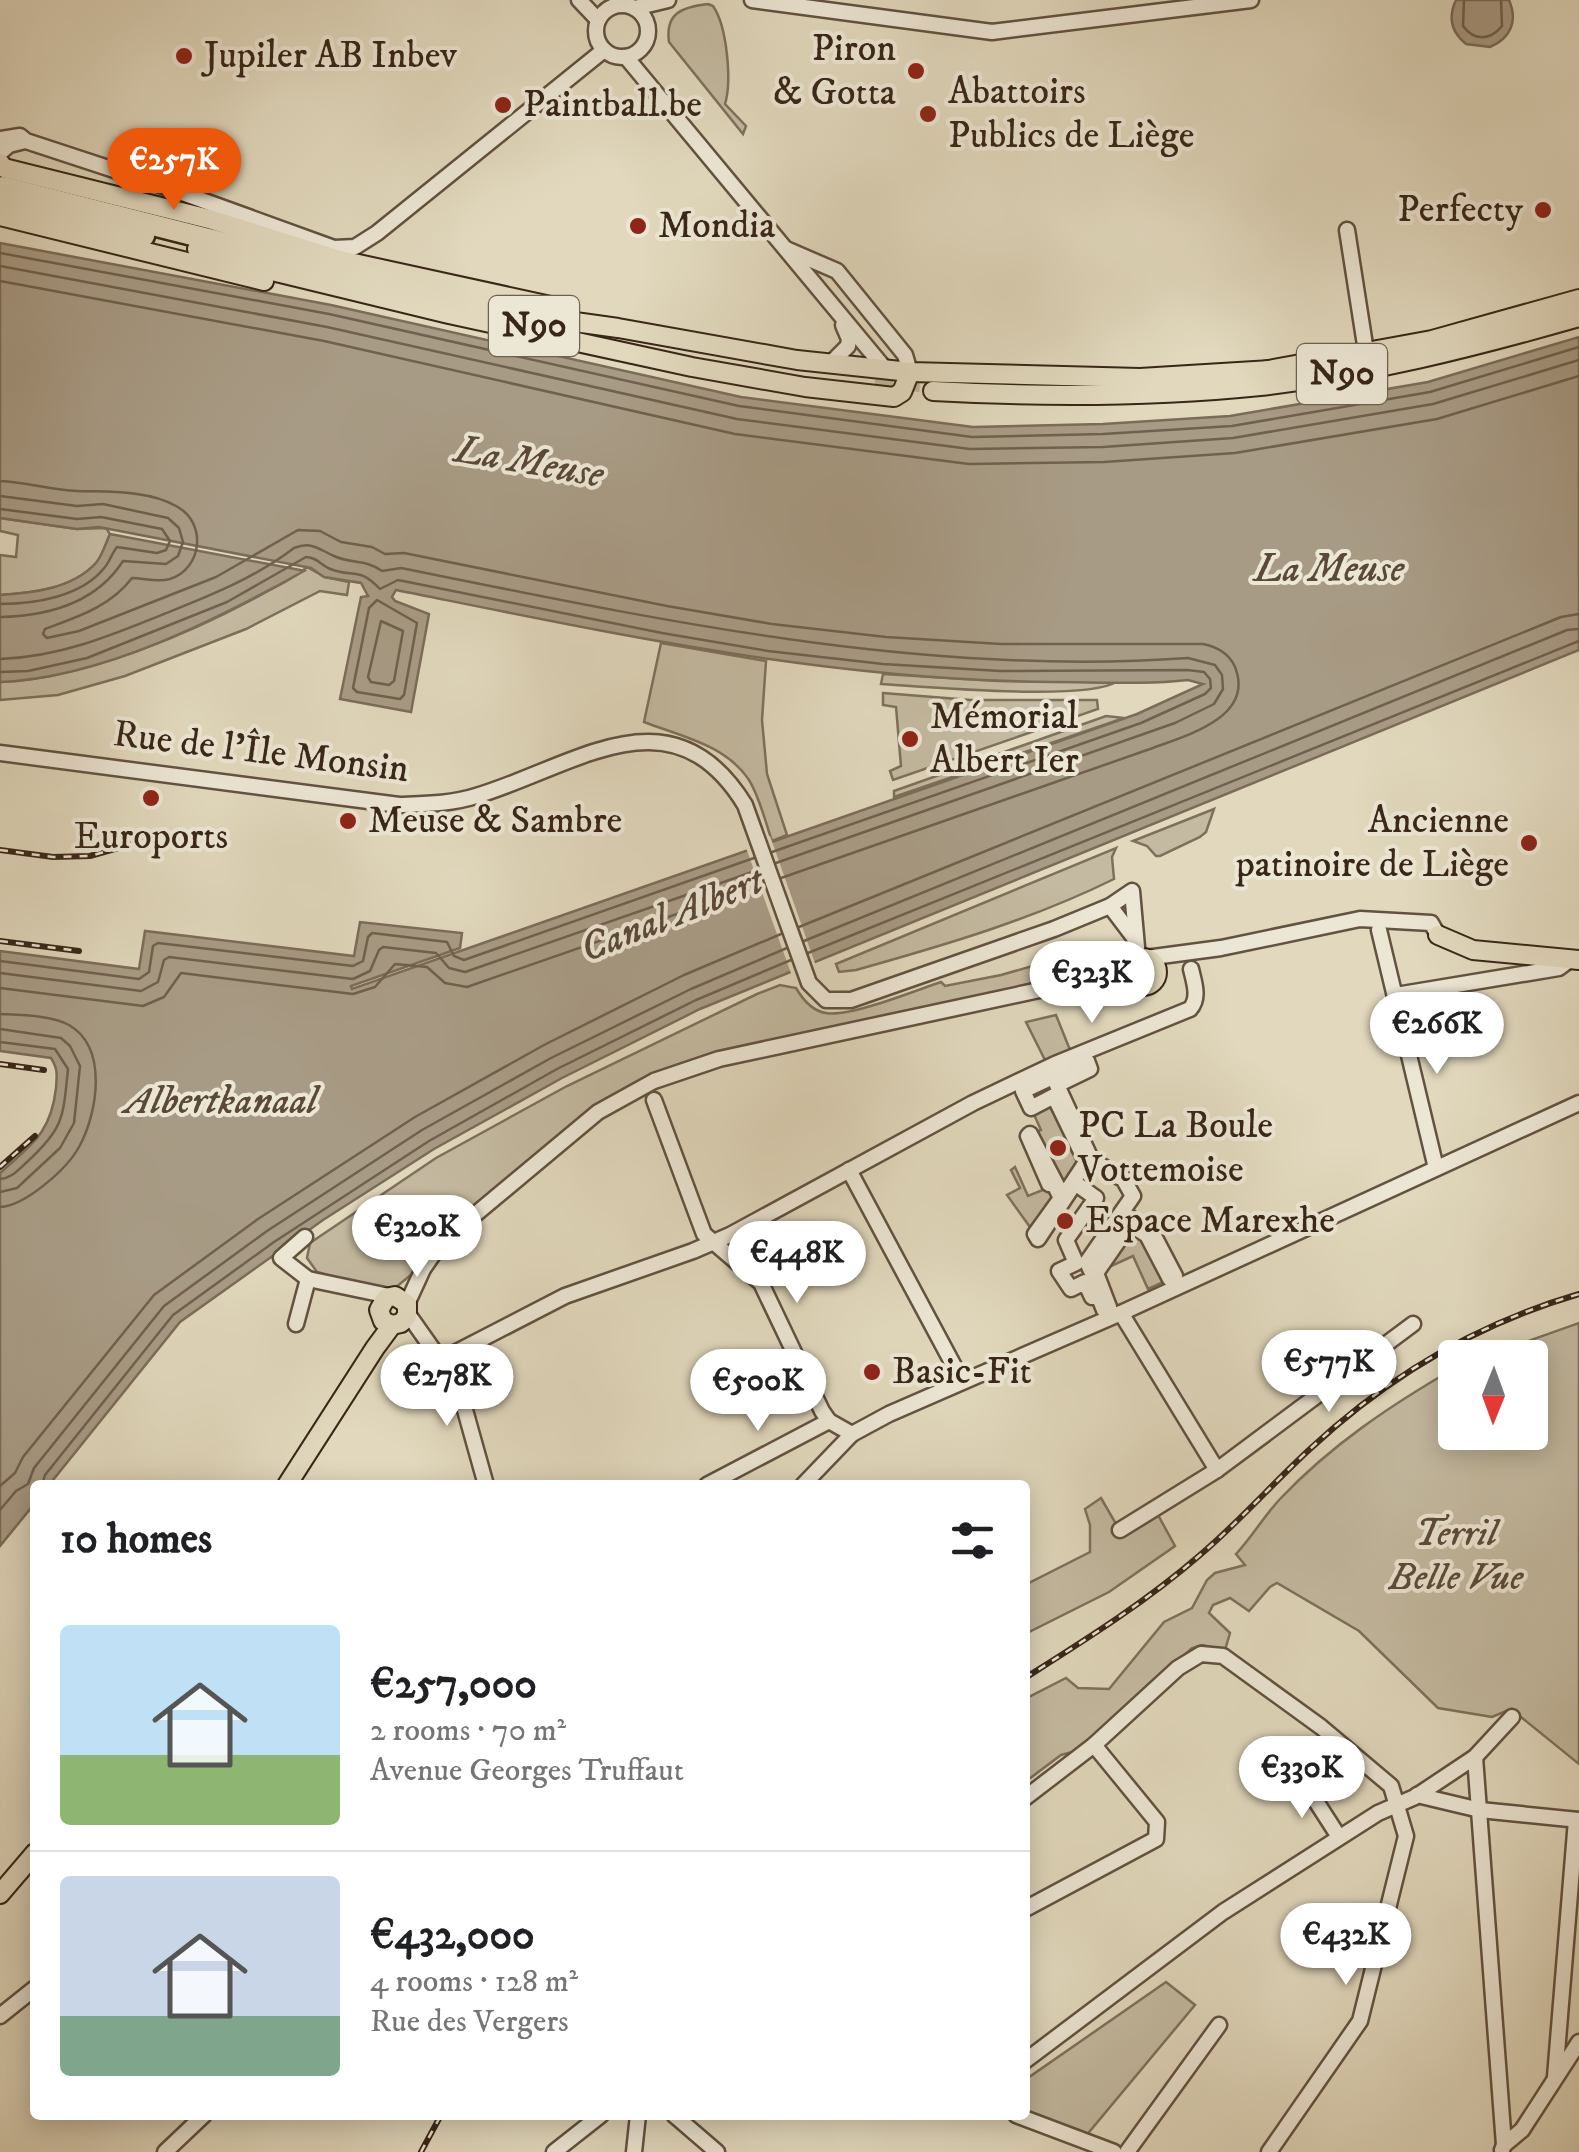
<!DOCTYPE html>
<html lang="en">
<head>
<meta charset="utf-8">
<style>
	:root { --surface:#fff; --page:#f2f2f2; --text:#202124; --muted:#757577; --line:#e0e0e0; --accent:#ea580c }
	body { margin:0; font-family:"IM FELL DW Pica",serif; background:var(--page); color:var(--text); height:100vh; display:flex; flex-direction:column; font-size:38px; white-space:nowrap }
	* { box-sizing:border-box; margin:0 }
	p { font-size:32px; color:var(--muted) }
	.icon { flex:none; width:55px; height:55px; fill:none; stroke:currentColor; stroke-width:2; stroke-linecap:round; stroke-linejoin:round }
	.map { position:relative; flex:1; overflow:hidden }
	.panel { position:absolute; left:30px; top:1480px; width:1000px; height:640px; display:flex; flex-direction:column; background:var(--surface); border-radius:10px; box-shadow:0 5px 25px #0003 }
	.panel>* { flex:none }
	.needle { width:65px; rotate:181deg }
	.fabs { position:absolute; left:1438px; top:1340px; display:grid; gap:20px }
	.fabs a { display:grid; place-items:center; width:110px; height:110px; border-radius:10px; background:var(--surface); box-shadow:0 5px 25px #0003; font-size:50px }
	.price { position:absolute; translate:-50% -85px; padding:0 22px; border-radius:35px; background:#fff; color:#222; font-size:32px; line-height:65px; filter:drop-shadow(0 2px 5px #0008) }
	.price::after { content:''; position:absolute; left:50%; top:60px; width:30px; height:22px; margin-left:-15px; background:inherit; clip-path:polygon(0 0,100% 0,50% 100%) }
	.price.active { background:var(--accent); color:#fff }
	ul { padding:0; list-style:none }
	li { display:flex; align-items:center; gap:30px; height:250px; padding:0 30px }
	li+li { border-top:2px solid var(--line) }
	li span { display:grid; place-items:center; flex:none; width:280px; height:200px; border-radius:10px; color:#555 }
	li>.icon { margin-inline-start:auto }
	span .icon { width:120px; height:120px; fill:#fffc; stroke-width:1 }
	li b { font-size:42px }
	h2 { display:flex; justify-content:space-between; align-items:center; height:120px; padding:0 30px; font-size:42px }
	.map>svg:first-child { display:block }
	.green { fill:#c4baa1; stroke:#7e705c; stroke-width:2.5 }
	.water { fill:#a89b85; stroke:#7b6c59; stroke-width:2.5 }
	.pier { fill:#e1d8bd }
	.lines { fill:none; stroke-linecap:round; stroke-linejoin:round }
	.shore { stroke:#70604e; stroke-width:2.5 }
	.major-tunnel { stroke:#bfb49c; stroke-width:18; stroke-dasharray:18 9; stroke-linecap:butt }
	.minor-casing { stroke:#625240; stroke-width:19 }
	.major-casing { stroke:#382617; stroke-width:22 }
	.highway-casing { stroke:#382617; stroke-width:25 }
	.minor { stroke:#ece6d4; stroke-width:14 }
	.major { stroke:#e1d8bd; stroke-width:18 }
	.highway { stroke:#e1d8bd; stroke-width:20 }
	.rail-casing { stroke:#382617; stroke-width:6 }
	.rail { stroke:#ece6d4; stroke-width:2.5; stroke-dasharray:8; stroke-linecap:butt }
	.poi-dot { fill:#8f2418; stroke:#ece6d4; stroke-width:4 }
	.labels { text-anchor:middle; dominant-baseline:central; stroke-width:8; stroke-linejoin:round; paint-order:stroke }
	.shield { fill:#ece6d4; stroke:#6e6050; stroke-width:2.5 }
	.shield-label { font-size:35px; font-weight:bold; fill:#382617 }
	.poi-label { font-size:38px; fill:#382617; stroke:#ece6d4; text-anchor:start }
	.street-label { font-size:38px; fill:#382617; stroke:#ece6d4 }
	.park-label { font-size:38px; font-style:italic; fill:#5b4b3a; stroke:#ece6d4 }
	.water-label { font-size:40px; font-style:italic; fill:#5a4938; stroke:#ece6d4 }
</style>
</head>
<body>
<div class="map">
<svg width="1579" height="2152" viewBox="0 0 1579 2152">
	<rect width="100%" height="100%" fill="#e1d8bd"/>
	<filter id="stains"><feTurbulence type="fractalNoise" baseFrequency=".002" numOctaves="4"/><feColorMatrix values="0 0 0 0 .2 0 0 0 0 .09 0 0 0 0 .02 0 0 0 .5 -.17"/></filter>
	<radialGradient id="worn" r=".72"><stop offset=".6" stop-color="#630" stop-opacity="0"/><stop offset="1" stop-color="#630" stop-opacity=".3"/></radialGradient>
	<g class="green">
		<path d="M708,4l5,2c14,20 19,75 12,98l21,22 -3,8 -74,-92c-4,-29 13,-35 39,-38z"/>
		<path d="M0,518l77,11 29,-1 4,6c-4,9 -8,22 -14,29 -24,26 -64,30 -96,32v-40l16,2 2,-22 -18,-4z"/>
		<path d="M307,567l18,10 24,5 -2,13 -27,-4 -74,38 -121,47 -67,19 -58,5v-18c84,-3 195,-50 268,-91 13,-7 28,-14 39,-24z"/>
		<path d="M661,643l105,18 -4,59 5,54 20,61 -15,6c-7,-20 -12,-43 -23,-61 -23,-35 -69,-44 -105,-58z"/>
		<path d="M883,674l116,7 117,1c-30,19 -187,5 -235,2z"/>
		<polygon points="883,693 971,700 1097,700 1098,709 893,780 890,771 901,766 896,707 883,705"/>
		<polygon points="1106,716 1124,718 894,797 894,791"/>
		<polygon points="1214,809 1206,832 1200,837 1160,856 1156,856 1147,846 1133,841"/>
		<path d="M1116,848l-4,9 2,22c-83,41 -169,66 -258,91l-17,2 -3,-8z"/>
		<path d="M1110,944l17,3 -8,19 -396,96 -70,26 -56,33 -202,167 -20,1 -58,-17 -10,-14 3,-15 126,-85 131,-72 190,-92 23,-9 16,3c7,12 16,23 30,25 22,5 91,-23 115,-31l4,4 56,-11z"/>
		<polygon points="1056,1015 1070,1050 1046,1062 1026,1022"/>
		<polygon points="1054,1096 1086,1162 1063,1197 1030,1134 1041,1130 1031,1108"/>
		<polygon points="1015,1167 1028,1196 1050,1187 1061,1198 1035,1234 1007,1195 1020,1188 1011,1170"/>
		<polygon points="1130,1224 1147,1235 1170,1279 1148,1289 1133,1256 1096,1273"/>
		<path d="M1579,1323v441l-68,-55 -19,8 -54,-9 -79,-77 -82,-48 -7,4 -21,24 -19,-13 -17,7 -4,8 21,20 -5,17 -23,-5 -10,3 -116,103 -15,4 -36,27v-83l41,-21 12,10 31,1 55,-67 28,-14 15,-28 8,-7 30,-8 -9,-11c16,-17 28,-38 44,-55 51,-54 111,-94 175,-131v64h75v-74l-47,-1z"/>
		<polygon points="1101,1498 1123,1536 1158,1515 1175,1546 1109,1592 1025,1634 1025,1585 1090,1552 1090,1525 1085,1509"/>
		<polygon points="1166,1982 1195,2005 1085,2137 1025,2113 1025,2080"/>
	</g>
	<g class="water">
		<path d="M1456,0h53c9,21 2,38 -19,47l-24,-3c-15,-12 -18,-27 -10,-44z"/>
		<path d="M0,243l331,62 410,92 232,30 130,-3 127,-8 198,-34 151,-45v313l-879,359 -138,69 -128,71 -111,71 -143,102 -131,163h-14v18l-35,43v-373c32,-29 51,-40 56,-85 1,-13 2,-19 -5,-30l-51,-7v-100l139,18 6,-38 209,25 6,-34 102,11 -2,15 -109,38 1,3 785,-275 66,-30 -15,-4c-44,5 -91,2 -136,2 -226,-2 -436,-48 -656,-92l-4,7 3,4 34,13 -18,98 -71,-13 21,-102 7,-1 -7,-13 -37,-6 -13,-9 -212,-41 -22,2 -77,-11z"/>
		<path d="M110,534l190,36 4,1c-88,49 -202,107 -304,111v-87c32,-2 72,-6 96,-32 6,-7 10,-20 14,-29z"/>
	</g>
	<polygon class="pier" points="770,836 816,966 792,976 745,845"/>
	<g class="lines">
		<g class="shore">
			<path d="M1464,0l-1,26c11,15 27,15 39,0l-1,-26"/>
			<polyline points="0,253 329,314 739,406 972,437 1103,434 1232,426 1430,392 1579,347"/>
			<polyline points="0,266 327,327 737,419 970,449 1103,447 1233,438 1433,404 1579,360"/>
			<polyline points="0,281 324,341 735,434 969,464 1104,462 1235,453 1437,419 1579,376"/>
			<path d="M0,481c26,1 51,9 77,10 31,1 71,-1 99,15 31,16 27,62 -6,73 -13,4 -26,-1 -38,-1 -22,29 -55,39 -87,51l-2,5 4,4 32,-7 137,-54 82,-47 22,1 21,11 31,5 13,7 19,-1 263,53 105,18 114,13 115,7h202c16,3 30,12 34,29 13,47 -56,64 -87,76l-369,129"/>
			<path d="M0,496l77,10 26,-2 65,14 11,10 4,14 -5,14 -12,8 -43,-3c-27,42 -75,55 -123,56"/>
			<path d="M0,509l77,10 24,-2 61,12 8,12 -4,9 -9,3 -40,-6c-5,6 -7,14 -12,20 -23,30 -71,37 -105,37"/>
			<polygon points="377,600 417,623 404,695 400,699 357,692 353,688 369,608"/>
			<polygon points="381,621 403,631 394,681 389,685 371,682 368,677"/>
			<path d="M0,659c59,-2 110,-23 164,-45 45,-18 91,-36 130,-66 18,-7 24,1 40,8 17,8 32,3 48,15l19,-3c259,52 521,109 787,90l27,7 7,10 1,14 -9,15 -39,19 -399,140"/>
			<path d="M0,672l28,-1 59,-13 140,-56 79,-45c11,1 13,6 22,11 25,11 29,-3 52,21l18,-9 264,53 106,18 115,13 117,7 187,-1 17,2 6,7 1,9 -6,6 -64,29 -369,129"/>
			<polyline points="799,927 1561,617 1579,614"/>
			<polyline points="804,941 1567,630 1579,629"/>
			<polyline points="808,953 1579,641"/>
			<polyline points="0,961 139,979 149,972 153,946 158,943 353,966 363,961 368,937 372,933 447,942 454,956 464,960 754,858"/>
			<polyline points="0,973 141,991 158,982 164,960 169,957 353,979 370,971 379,950 383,947 436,953 449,968 465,972 758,870"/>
			<polyline points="0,988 143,1006 164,997 181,973 353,994 375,987 395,964 427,967 445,983 467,987 763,884"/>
			<path d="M0,1014c20,1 51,1 69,11 40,23 28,90 10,122 -12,22 -54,59 -79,60"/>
			<polyline points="0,1029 61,1038 70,1046 80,1066 74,1123 60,1148 17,1188 0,1192"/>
			<path d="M0,1042l55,7 13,20c-5,49 -4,59 -41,93 -9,8 -15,16 -27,17"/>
			<polyline points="42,1485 45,1475 173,1315 274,1242 429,1141 557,1069 696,1000 791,960"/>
			<polyline points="0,1486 15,1473 23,1457 154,1295 258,1219 415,1117 544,1045 684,975 781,934"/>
			<polyline points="0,1510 16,1491 28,1484 34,1468 164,1306 267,1231 422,1130 551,1058 691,989 787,948"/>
		</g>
		<polyline class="major-tunnel" points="875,380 933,384"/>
		<g class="minor-casing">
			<g id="minor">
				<polyline points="579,0 598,20"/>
				<polyline points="752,0 992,32 1251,0"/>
				<circle cx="622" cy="31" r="26"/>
				<polyline points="635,8 668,0"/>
				<polyline points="626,57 886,370"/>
				<polyline points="0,139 20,136 26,141 163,186 334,248 355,247 377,233 604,50"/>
				<polyline points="0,153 9,145 25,141"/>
				<polyline points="1347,230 1365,345"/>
				<polyline points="786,249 837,271 905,355 910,372"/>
				<polyline points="830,364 848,346 849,339 843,325"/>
				<path d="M0,753l399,52c26,-1 52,-1 77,-9 98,-29 196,-110 269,9l64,178 17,17h25l203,-71 56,-23 22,-15 6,67"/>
				<polyline points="1110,906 1135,939"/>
				<polyline points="1379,930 1436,1168"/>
				<polyline points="1146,958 1221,948 1360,919 1431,923 1438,935"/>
				<polyline points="1396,995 1559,968 1571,959"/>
				<polygon points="1087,1061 1090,1069 1057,1085 1091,1159 1119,1177 1121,1175 1133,1196 1087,1262 1091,1271 1129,1217 1153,1234 1175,1276 1170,1279 1147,1235 1130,1224 1096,1273 1109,1307 1104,1310 1098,1295 1092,1297 1085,1282 1071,1289 1059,1271 1076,1263 1066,1240 1096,1198 1075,1183 1038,1239 1035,1234 1061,1198 1053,1182 1049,1184 1028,1136 1030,1134 1063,1197 1086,1162 1054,1096 1031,1108 1023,1091"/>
				<polyline points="654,1100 704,1234 761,1283 822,1411 829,1421 852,1434"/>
				<polyline points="849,1170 962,1381"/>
				<polyline points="308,1279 389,1296"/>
				<polyline points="407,1304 423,1269 441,1243 598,1112 654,1081 719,1059 1109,975 1130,967"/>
				<polyline points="1121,1313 1217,1470"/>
				<polyline points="408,1314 458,1385 486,1485"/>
				<polyline points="296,1324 308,1279 281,1258 305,1237"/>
				<path d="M443,1359l122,-63 128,-45 37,-16 243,-132 82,-39 135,-55c10,-11 4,-27 1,-40"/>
				<polyline points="707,1485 829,1421"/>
				<polyline points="803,1485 852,1434 889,1414 1121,1313 1579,1103"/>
				<polyline points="1120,1530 1217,1470 1413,1324"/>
				<polyline points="1475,1757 1504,2145"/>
				<polyline points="1303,1781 1339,1837"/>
				<polyline points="1417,1795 1480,1810 1579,1820"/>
				<polyline points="1025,1798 1094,1745 1178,1668 1201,1654 1223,1656 1321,1727 1391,1786 1406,1836 1360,2021 1269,2152"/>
				<polyline points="1025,1909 1156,1839 1157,1822 1094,1745"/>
				<polyline points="0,2016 35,1988"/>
				<polyline points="1025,2061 1223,1912 1378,1813 1415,1797 1475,1757 1512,1717"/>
				<polyline points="1555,2077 1576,1820"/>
				<polyline points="674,2115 717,2152"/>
				<polyline points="1016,2115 1114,2152"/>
				<polyline points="1502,2150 1504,2145 1522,2130 1579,2042"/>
				<polyline points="165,2152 204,2115"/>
				<polyline points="554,2152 601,2115"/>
				<polyline points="634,2152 638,2115"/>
				<polyline points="1127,2152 1219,2025"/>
			</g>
		</g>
		<g class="major-casing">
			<g id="major">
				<polyline points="0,163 4,168 209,219 340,260 569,310"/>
				<polyline points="0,216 264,281"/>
				<polyline points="197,249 268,270 449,314 692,367 805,387 894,397 902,392 910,372"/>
				<polyline points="275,256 533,317"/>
				<polyline points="525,315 618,328 797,360 910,372 1140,378 1271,370"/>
				<polyline points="1263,371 1432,340 1579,299"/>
				<path d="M933,391c108,6 219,6 327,-5 108,-12 214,-39 319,-69"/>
				<polyline points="1438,935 1473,950 1579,960"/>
				<circle cx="1143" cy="972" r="14"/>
				<polyline points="287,1485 375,1348 392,1325 401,1323 407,1316 407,1304 395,1296 386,1298 379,1310 383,1321 392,1325"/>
				<polyline points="0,1894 35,1853"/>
			</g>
		</g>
		<g class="highway-casing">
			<g id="highway">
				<polyline points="3,187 275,256"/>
				<polyline points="0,201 144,236"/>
			</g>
		</g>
		<use href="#minor" class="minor"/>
		<use href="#major" class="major"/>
		<use href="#highway" class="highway"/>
		<g class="rail-casing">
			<g id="rail">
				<polyline points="0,850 53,857 90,856 157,837 208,835"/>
				<polyline points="0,941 79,951"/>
				<polyline points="0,1064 44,1070"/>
				<polyline points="0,1167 35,1136"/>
				<path d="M1025,1678c60,-38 121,-76 175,-123 39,-33 73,-72 110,-106 78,-73 166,-125 269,-155"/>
				<polyline points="421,2152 441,2115"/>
			</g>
		</g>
		<use href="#rail" class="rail"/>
	</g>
	<g class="poi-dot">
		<circle cx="184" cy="56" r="10"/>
		<circle cx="916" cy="71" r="10"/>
		<circle cx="503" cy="105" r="10"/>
		<circle cx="928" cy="114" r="10"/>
		<circle cx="1543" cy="210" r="10"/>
		<circle cx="638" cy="226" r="10"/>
		<circle cx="910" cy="739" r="10"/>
		<circle cx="151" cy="798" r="10"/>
		<circle cx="348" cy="821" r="10"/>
		<circle cx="1529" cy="843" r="10"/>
		<circle cx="1058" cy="1148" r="10"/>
		<circle cx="1065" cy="1221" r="10"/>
		<circle cx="872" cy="1372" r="10"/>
	</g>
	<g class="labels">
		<g class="shield">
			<rect x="489" y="296" width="90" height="60" rx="8"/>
			<rect x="1297" y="344" width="90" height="60" rx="8"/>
		</g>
		<g class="shield-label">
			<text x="534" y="326">N90</text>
			<text x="1342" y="374">N90</text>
		</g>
		<g class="poi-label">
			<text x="896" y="49" text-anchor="end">Piron<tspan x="896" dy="44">&amp; Gotta</tspan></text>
			<text x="204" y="56">Jupiler AB Inbev</text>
			<text x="948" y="92">Abattoirs<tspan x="948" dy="44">Publics de Liège</tspan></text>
			<text x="523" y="105">Paintball.be</text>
			<text x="1523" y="210" text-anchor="end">Perfecty</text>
			<text x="658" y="226">Mondia</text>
			<text x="930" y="717">Mémorial<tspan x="930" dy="44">Albert Ier</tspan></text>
			<text x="368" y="821">Meuse &amp; Sambre</text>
			<text x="1509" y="821" text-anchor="end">Ancienne<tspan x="1509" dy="44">patinoire de Liège</tspan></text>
			<text x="151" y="837" text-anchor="middle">Euroports</text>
			<text x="1078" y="1126">PC La Boule<tspan x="1078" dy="44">Vottemoise</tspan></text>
			<text x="1085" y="1221">Espace Marexhe</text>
			<text x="892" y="1372">Basic-Fit</text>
		</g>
		<g class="street-label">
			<text transform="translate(261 752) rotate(7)">Rue de l'Île Monsin</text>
		</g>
		<g class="park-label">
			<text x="1456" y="1534">Terril<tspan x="1456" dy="44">Belle Vue</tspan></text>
		</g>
		<g class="water-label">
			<text transform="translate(529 463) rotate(10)">La Meuse</text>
			<text x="1329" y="570">La Meuse</text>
			<text transform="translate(672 916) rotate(-22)">Canal Albert</text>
			<text x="221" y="1102">Albertkanaal</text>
		</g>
	</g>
	<rect width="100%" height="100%" filter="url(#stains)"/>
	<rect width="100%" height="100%" fill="url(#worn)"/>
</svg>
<div class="fabs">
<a><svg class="needle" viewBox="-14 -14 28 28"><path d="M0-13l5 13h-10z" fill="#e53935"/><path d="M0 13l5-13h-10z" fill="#757577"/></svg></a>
</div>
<b class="price active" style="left:174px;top:213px">€257K</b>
<b class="price" style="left:1092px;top:1026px">€323K</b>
<b class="price" style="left:1437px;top:1077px">€266K</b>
<b class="price" style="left:417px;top:1280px">€320K</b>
<b class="price" style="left:797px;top:1306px">€448K</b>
<b class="price" style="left:1329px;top:1415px">€577K</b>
<b class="price" style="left:447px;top:1429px">€278K</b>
<b class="price" style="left:758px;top:1434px">€500K</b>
<b class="price" style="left:1302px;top:1821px">€330K</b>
<b class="price" style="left:1346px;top:1988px">€432K</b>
<section class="panel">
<h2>10 homes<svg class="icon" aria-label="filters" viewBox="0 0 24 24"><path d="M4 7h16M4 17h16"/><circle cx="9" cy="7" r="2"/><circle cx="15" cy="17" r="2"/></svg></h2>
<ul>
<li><span style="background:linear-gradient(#bfe0f5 65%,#8fb573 0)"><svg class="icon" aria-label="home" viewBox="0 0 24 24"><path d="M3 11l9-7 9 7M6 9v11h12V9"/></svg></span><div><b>€257,000</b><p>2 rooms · 70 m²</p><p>Avenue Georges Truffaut</p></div></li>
<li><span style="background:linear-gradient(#c9d6e8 70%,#7fa58c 0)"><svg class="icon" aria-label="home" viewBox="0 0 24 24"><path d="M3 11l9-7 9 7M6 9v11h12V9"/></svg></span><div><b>€432,000</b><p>4 rooms · 128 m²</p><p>Rue des Vergers</p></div></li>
</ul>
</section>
</div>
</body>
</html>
